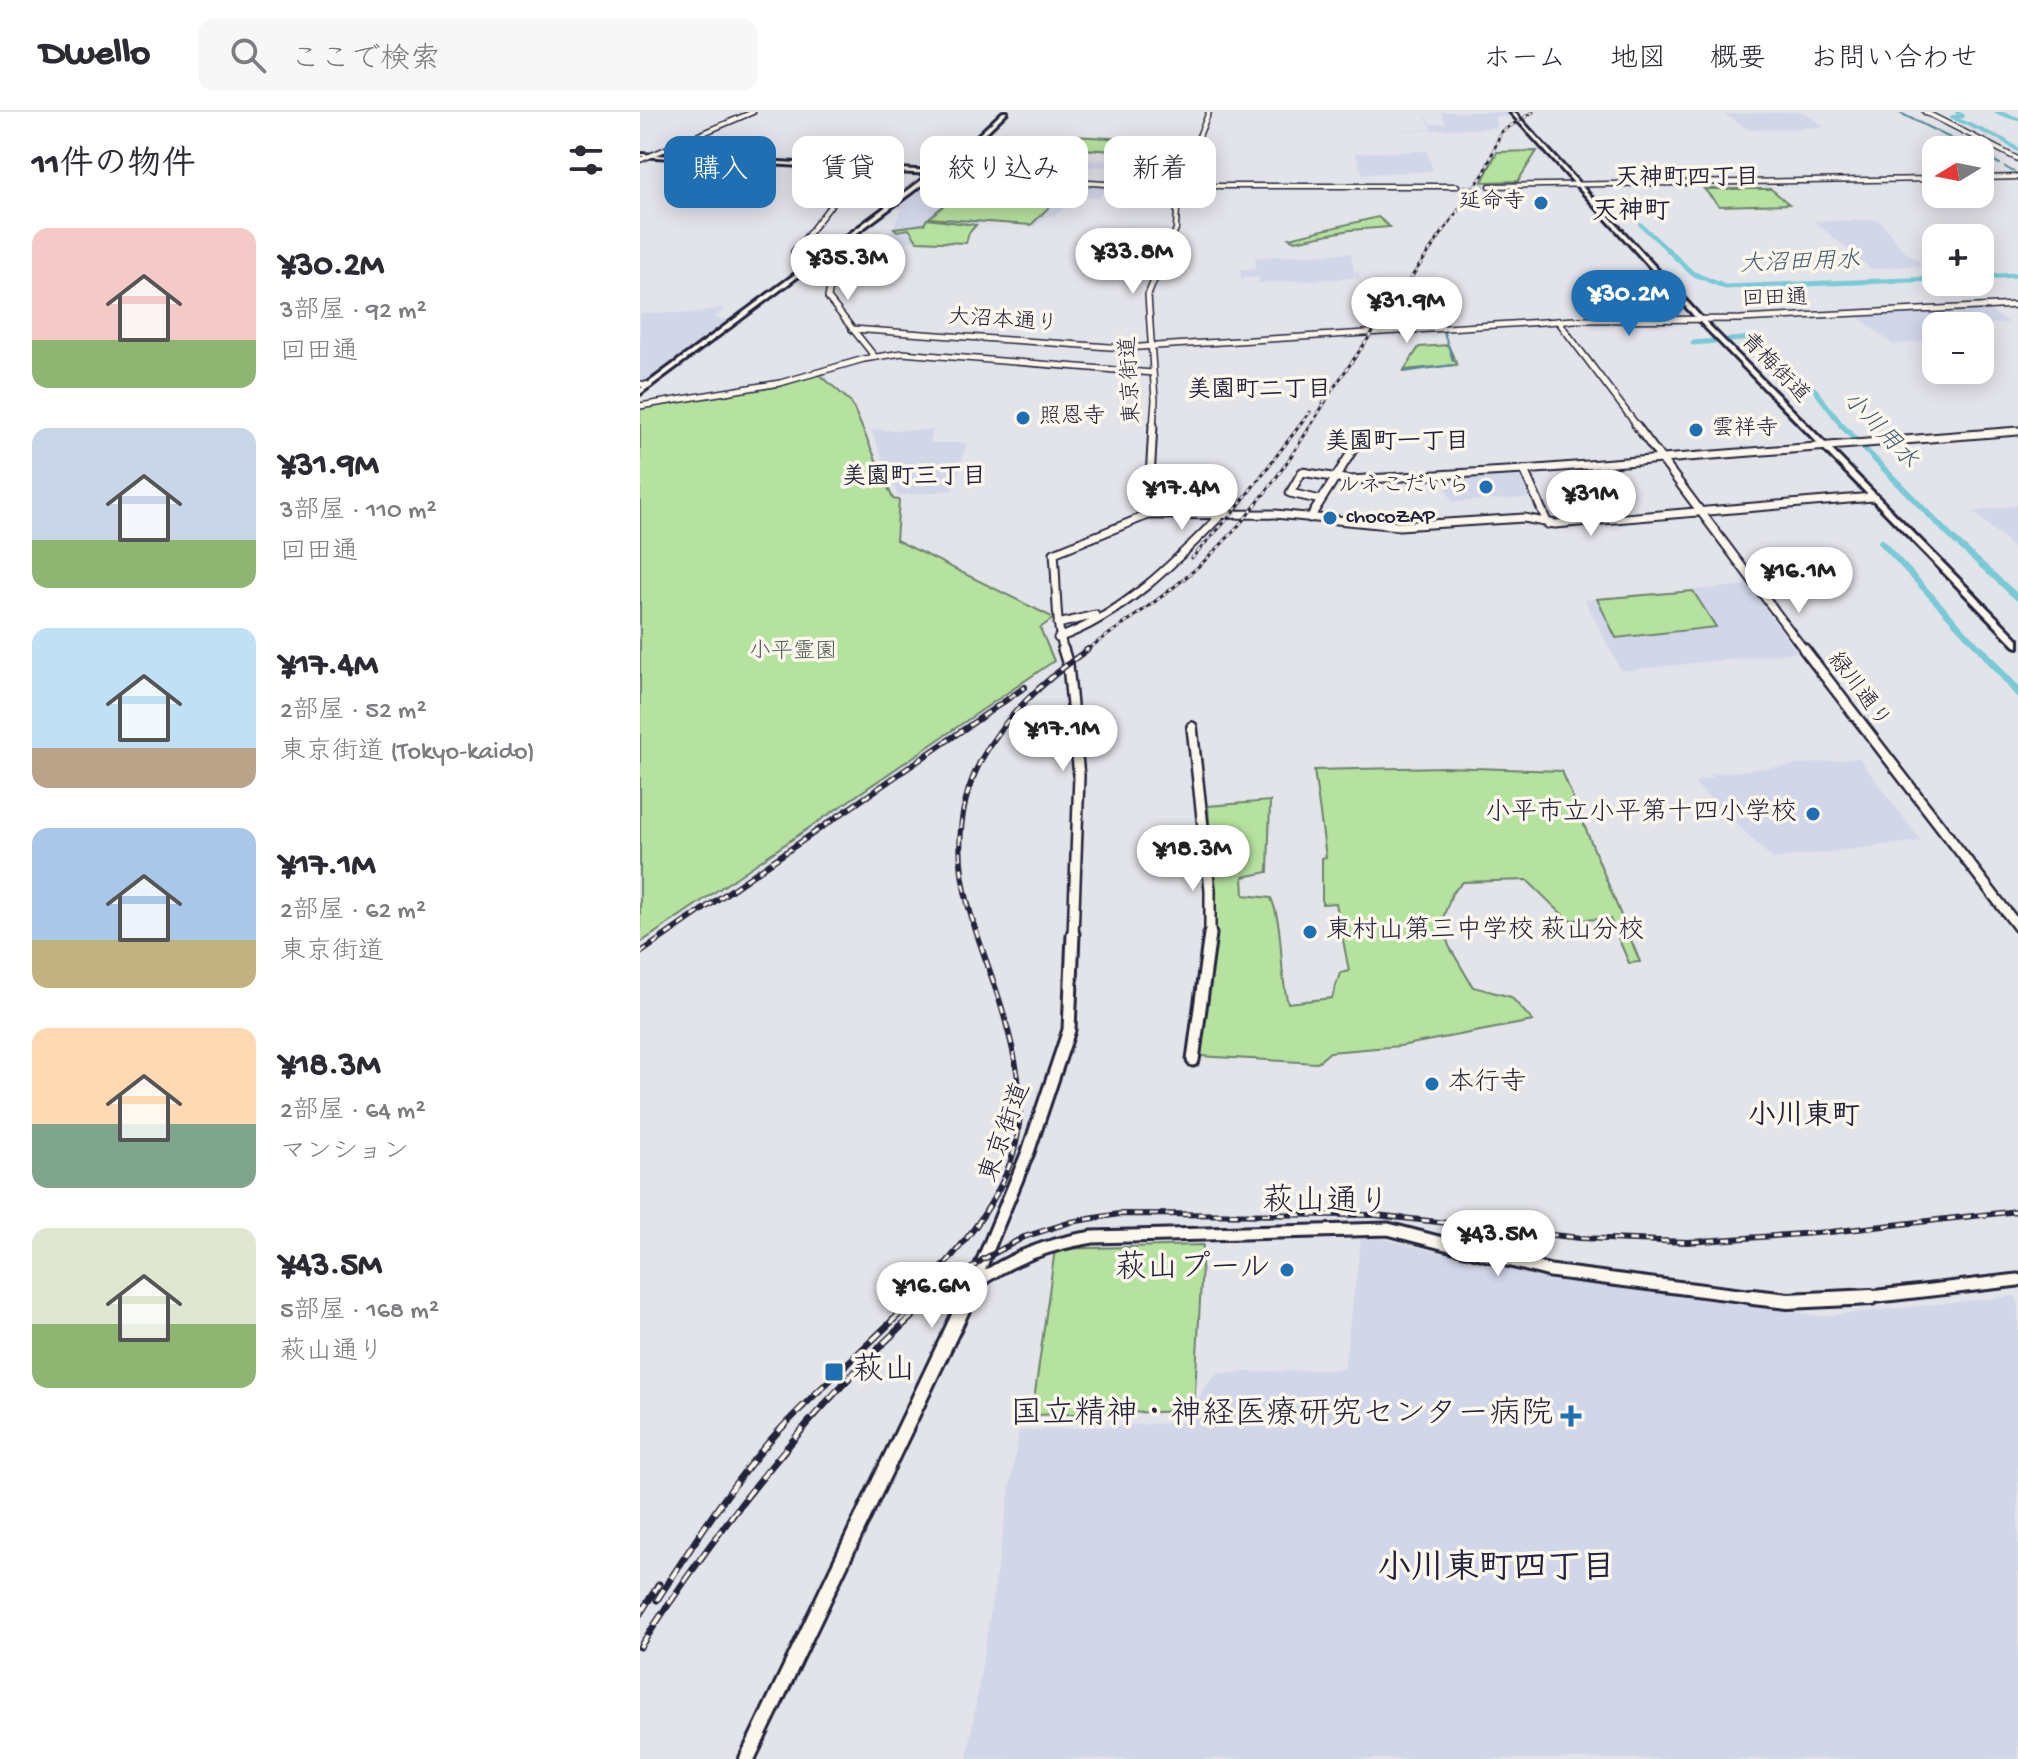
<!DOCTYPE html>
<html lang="ja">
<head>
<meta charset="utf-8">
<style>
	:root { --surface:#fff; --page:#f7f7f7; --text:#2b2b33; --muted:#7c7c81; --line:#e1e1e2; --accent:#1f6fb2 }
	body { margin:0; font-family:"Gochi Hand","Klee One",sans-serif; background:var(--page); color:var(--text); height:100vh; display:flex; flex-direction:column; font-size:30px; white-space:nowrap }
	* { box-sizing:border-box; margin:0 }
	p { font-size:26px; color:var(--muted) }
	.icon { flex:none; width:44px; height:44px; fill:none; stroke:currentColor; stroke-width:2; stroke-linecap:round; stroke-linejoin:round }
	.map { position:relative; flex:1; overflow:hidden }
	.details { display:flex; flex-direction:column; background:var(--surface); width:640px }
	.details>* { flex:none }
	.guide { position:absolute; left:24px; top:24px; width:760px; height:72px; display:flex; gap:16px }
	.needle { width:52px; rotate:260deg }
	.buttons { position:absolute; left:1282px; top:24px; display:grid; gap:16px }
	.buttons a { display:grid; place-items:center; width:72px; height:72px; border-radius:16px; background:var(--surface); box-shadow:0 4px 20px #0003; font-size:40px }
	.price { position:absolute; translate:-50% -68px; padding:0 18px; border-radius:28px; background:#fff; color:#222; font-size:26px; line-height:52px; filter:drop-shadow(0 2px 4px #0008) }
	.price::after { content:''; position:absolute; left:50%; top:48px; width:24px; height:18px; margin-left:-12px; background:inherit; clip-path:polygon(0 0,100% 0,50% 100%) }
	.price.selected { background:var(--accent); color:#fff }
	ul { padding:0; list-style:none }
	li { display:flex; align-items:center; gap:24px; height:200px; padding:0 32px }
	li span { display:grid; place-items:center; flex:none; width:224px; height:160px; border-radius:16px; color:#555 }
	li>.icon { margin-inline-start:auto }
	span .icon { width:96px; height:96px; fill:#fffc; stroke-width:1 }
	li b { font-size:34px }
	h2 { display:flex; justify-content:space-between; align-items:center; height:96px; padding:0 32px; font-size:34px }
	.tag { padding:0 28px; border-radius:16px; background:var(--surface); box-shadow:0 4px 20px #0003; font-size:28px; line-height:72px }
	.tag.selected { background:var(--accent); color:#fff }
	header { display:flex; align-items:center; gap:48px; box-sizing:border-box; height:112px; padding:0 40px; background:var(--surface); border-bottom:2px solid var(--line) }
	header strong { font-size:38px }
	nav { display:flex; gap:44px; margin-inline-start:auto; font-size:28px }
	.search { width:560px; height:72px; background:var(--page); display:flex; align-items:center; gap:20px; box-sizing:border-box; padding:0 28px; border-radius:16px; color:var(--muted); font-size:30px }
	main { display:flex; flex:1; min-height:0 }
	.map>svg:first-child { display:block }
	.built { fill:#d2d6e9; fill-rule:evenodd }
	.green { fill:#b6e29f; stroke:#6c826d; stroke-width:2 }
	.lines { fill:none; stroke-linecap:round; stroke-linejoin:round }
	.stream { stroke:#578698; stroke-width:2 }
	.canal-far3 { stroke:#7ac9d6; stroke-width:4 }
	.canal-far2 { stroke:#7ac9d6; stroke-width:5 }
	.canal-far1 { stroke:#7ac9d6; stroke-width:6 }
	.canal { stroke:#7ac9d6; stroke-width:8 }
	.secondary-tunnel { stroke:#bcbdc7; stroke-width:4; stroke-dasharray:4 2; stroke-linecap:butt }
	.secondary-far5-casing { stroke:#22223b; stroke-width:7 }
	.secondary-far4-casing { stroke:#22223b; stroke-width:8 }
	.secondary-far3-casing { stroke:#22223b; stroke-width:11 }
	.secondary-far2-casing { stroke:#22223b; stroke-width:14 }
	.secondary-far1-casing { stroke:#22223b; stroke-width:17 }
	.secondary-casing { stroke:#22223b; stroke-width:20 }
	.primary-casing { stroke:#22223b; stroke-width:6 }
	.secondary-far5 { stroke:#fbf7ec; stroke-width:4 }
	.secondary-far4 { stroke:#fbf7ec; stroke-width:5 }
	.secondary-far3 { stroke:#fbf7ec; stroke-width:7 }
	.secondary-far2 { stroke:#fbf7ec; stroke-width:9 }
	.secondary-far1 { stroke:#fbf7ec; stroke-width:11 }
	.secondary { stroke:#fbf7ec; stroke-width:14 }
	.primary { fill:#fbf7ec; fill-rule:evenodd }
	.rail-far2-casing { stroke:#22223b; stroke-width:3 }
	.rail-far1-casing { stroke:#22223b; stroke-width:6 }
	.rail-casing { stroke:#22223b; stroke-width:7 }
	.rail-far2 { stroke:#fbf7ec; stroke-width:2; stroke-dasharray:4; stroke-linecap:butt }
	.rail-far1 { stroke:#fbf7ec; stroke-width:3; stroke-dasharray:8; stroke-linecap:butt }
	.rail { stroke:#fbf7ec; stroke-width:4; stroke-dasharray:13; stroke-linecap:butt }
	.poi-dot { fill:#1f6fb2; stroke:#fbf7ec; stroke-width:3 }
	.labels { text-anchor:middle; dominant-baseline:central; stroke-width:7; stroke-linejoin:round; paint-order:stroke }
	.far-poi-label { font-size:22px; fill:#22223b; stroke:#fbf7ec; text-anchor:start }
	.far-street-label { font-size:22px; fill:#22223b; stroke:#fbf7ec }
	.far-park-label { font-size:22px; fill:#4e5c59; stroke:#fbf7ec }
	.far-neighbourhood-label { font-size:24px; font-weight:bold; fill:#22223b; stroke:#fbf7ec }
	.far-water-label { font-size:24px; font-style:italic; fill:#415c71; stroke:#fbf7ec }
	.far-quarter-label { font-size:26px; font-weight:bold; fill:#22223b; stroke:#fbf7ec }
	.poi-label { font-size:26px; fill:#22223b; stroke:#fbf7ec; text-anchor:start }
	.street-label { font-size:26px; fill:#22223b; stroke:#fbf7ec }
	.neighbourhood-label { font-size:28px; font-weight:bold; fill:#22223b; stroke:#fbf7ec }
	.near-street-label { font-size:32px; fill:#22223b; stroke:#fbf7ec }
	.near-poi-label { font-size:32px; fill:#22223b; stroke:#fbf7ec; text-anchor:end }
	.near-neighbourhood-label { font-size:34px; font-weight:bold; fill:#22223b; stroke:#fbf7ec }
</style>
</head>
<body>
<header>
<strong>Dwello</strong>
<div class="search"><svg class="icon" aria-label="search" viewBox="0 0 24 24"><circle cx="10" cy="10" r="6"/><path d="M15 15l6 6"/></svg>ここで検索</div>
<nav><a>ホーム</a><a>地図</a><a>概要</a><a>お問い合わせ</a></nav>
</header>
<main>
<section class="details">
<h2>11件の物件<svg class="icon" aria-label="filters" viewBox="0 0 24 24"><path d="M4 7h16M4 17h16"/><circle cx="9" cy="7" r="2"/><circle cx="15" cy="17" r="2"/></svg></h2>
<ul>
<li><span style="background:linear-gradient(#f6c9c9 70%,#8fb573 0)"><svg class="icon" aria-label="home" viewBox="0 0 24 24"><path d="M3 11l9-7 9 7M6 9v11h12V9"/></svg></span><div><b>¥30.2M</b><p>3部屋 · 92 m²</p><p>回田通</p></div></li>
<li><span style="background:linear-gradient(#c9d6e8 70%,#8fb573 0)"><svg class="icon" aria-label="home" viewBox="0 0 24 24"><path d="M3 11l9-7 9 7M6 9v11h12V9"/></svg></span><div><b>¥31.9M</b><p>3部屋 · 110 m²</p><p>回田通</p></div></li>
<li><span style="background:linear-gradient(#bfe0f5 75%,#b9a48a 0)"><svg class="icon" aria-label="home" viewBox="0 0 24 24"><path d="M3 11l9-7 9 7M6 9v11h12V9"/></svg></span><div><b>¥17.4M</b><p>2部屋 · 52 m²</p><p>東京街道 (Tokyo-kaido)</p></div></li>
<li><span style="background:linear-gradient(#a9c7e8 70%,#c2b280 0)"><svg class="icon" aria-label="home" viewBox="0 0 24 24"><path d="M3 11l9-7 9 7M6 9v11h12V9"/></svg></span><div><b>¥17.1M</b><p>2部屋 · 62 m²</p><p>東京街道</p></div></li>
<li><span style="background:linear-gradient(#ffd9b3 60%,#7fa58c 0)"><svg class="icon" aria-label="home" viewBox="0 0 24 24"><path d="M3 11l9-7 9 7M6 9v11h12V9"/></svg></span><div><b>¥18.3M</b><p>2部屋 · 64 m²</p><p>マンション</p></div></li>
<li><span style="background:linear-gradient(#dfe7d0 60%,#8fb573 0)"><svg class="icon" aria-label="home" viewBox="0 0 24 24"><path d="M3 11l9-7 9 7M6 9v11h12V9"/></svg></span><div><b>¥43.5M</b><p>5部屋 · 168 m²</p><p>萩山通り</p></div></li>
</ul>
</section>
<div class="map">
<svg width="1378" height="1647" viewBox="0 0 1378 1647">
	<rect width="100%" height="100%" fill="#e3e4ea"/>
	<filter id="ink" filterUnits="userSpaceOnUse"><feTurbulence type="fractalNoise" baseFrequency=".0125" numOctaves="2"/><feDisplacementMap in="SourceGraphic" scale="16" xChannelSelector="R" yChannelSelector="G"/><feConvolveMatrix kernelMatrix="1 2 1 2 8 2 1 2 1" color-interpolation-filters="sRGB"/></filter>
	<g filter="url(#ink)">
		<g class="built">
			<polygon points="717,0 725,20 792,17 783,0 791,12 806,11 800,0 870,0 873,4 854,5 858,13 855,16 725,20"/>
			<polygon points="1164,0 1185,15 1109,18 1084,2"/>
			<polygon points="787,39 793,59 723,62 715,41"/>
			<path d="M344,41l125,8 -4,6h-16l-10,11 -28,-2 -5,4 64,5 -12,13 -12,-1 -9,10h-13l-9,9h-9l-11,10 -54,-4 -11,11 -4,11 -61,-3 -12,-4 -3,-4 12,-24 -8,-1 8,-6 -4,-1 37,-28 86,7 6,-6 -55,-4 -1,-7zM288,107l47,6h1l-7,8 -3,10 -57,-9 1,-10h14z"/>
			<polygon points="1239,108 1264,139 1284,153 1231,157 1174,109"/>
			<polygon points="711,141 714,160 719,160 720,166 618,171 619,165 601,166 600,157 616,157 615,145"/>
			<polygon points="80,196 84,197 74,206 91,208 5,271 0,271 0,201 53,201"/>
			<polygon points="1348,197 1369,211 1296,214 1296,219 1290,220 1296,223 1296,227 1253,233 1218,205"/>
			<polygon points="231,318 293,318 290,331 327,331 313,378 258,384"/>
			<polygon points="873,361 881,363 892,386 812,390 802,365"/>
			<polygon points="1378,393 1378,440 1333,400"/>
			<polygon points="1108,473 1157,540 981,559 945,488"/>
			<polygon points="1219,646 1281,729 1133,747 1056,673 1055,669 1073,666 1071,662"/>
			<polygon points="721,1126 740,1126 899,1165 1182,1204 1375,1184 1378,1189 1378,1647 327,1647 379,1319 549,1310 563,1277 578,1261 704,1257"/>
		</g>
		<g class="green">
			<polygon points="412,23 507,28 496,40 402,35"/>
			<polygon points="897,39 878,69 842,70 857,40"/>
			<polygon points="348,43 392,45 374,61 333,58"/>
			<polygon points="336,66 432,72 391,113 289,106"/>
			<polygon points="1064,77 1131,77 1149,92 1079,94"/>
			<polygon points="738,105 750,115 710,118 655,129 649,126"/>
			<polygon points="287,107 336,113 329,121 326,131 277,129 269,117 257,119 254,116 284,112"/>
			<polygon points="808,233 817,253 764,258 779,235"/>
			<polygon points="179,262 211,290 253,387 259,388 256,428 414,506 400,516 414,549 0,831 0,296 141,274"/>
			<polygon points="1053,479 1076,515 976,526 957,487"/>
			<path d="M804,655l118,4 78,191 -11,1 -19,-44 -42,1 -41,-40 -64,2 -11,11 -10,28 7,25 24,41 38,10 22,24 -133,25 -70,6 -13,11 -118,-7 17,-120 -8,-130 62,-5 -2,71 -25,5 1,18 27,3c14,32 7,71 17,105l44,-5 8,-25 9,-2 -13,-68 -14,1v-46l4,-1 -12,-87z"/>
			<polygon points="563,1133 554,1299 392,1303 415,1137"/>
		</g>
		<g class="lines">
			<g class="stream">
				<polyline points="1258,0 1334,38"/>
				<polyline points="1340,42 1360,52"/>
				<polyline points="1365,55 1374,60"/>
				<polyline points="803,217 813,249"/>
				<polyline points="764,260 812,253"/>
			</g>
			<g class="canal-far3">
				<polyline points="1317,0 1323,4 1312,5 1363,28 1378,38"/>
				<polyline points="1356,0 1378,7"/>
				<polyline points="1000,112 1029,139"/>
			</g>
			<g class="canal-far2">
				<polyline points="1027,137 1052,161 1085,175 1296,167"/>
				<polyline points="1340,165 1378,163"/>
				<polyline points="1053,231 1114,226 1150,262 1175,278 1203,315"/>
			</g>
			<g class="canal-far1">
				<polyline points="1201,313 1313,427 1378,486"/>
				<polyline points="1241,430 1342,539"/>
			</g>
			<polyline class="canal" points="1341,537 1378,581"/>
			<polyline class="secondary-tunnel" points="817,74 850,74"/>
			<g class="secondary-far5-casing">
				<g id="secondary-far5">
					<polyline points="1285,0 1378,47"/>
					<polyline points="0,48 113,0"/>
					<polyline points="295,61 497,74 817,74"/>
					<polyline points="1340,66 1378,65"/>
					<polyline points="850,74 1296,67"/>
					<polyline points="155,139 199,83 233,57"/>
					<polyline points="527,139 536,117 538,75 569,0"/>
				</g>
			</g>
			<g class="secondary-far4-casing">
				<g id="secondary-far4">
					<polyline points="156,137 154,140 158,148 190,175 188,186 235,245"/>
					<polyline points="918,209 998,315"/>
					<polyline points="212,217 484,236 935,208 1101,207 1378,193"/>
					<polyline points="0,272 10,273"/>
					<polyline points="0,294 140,271 224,247 262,241 513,261"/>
					<polyline points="513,315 515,288 508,183 527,137"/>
				</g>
			</g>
			<g class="secondary-far3-casing">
				<g id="secondary-far3">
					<polyline points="996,313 1165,539"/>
					<polyline points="884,358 908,412"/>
					<polyline points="681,388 650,381 662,360 710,368 884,358 1378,319"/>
					<polyline points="508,403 513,313"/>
					<polyline points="670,406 721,325"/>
					<polyline points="418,512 455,503"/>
					<path d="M418,526c65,-23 116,-75 163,-123"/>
					<path d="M424,539c-9,-28 -7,-67 -10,-98l94,-38 127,-1 124,12 125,-8 31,6 318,-27"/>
				</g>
			</g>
			<g class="secondary-far2-casing">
				<g id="secondary-far2">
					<polyline points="423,537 428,553 439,664 433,824"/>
					<polyline points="1164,537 1378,815"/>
					<polyline points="552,615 570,778 570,824"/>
				</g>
			</g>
			<g class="secondary-far1-casing">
				<g id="secondary-far1">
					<polyline points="553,948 570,822"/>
					<path d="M335,1172c36,-27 74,-40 118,-47l295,-8 162,42 219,28"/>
					<polyline points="327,1187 388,1040 429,918 433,822"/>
					<polyline points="1213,1187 1378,1168"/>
				</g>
			</g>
			<g class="secondary-casing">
				<g id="secondary">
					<polyline points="1113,1185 1148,1189 1231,1185"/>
					<polyline points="107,1647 328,1185"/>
				</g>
			</g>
			<g class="primary-casing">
				<g id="primary">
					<polygon points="363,0 367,0 326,40 0,282 0,277 290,62 0,44 0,42 293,59 322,38"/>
					<polygon points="870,0 874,0 1059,203 1378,527 1378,535 1375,534 1055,205"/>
				</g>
			</g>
			<use href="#secondary-far5" class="secondary-far5"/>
			<use href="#secondary-far4" class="secondary-far4"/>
			<use href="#secondary-far3" class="secondary-far3"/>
			<use href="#secondary-far2" class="secondary-far2"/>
			<use href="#secondary-far1" class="secondary-far1"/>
			<use href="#secondary" class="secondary"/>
			<use href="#primary" class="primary"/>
			<g class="rail-far2-casing">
				<g id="rail-far2">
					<polyline points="683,291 845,60 861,20 893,0"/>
					<polyline points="552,446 592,402 670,300"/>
					<path d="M445,539c34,-24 68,-46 100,-73 61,-50 105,-117 145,-184"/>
				</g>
			</g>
			<g class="rail-far1-casing">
				<g id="rail-far1">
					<polyline points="0,841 385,575"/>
					<path d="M274,1187c41,-45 88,-95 102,-156 10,-44 -1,-89 -13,-131 -10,-35 -24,-68 -34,-104 -32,-119 26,-192 119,-259"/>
					<polyline points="292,1187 342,1148 384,1125 431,1110 479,1102 736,1103 940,1126 1048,1130 1190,1120 1378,1099"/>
				</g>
			</g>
			<g class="rail-casing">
				<g id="rail">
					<path d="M17,1488c37,-57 73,-115 118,-165 45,-49 96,-91 141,-138"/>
					<polyline points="0,1502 19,1472"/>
					<path d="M0,1535c83,-127 179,-251 294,-350"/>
				</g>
			</g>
			<use href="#rail-far2" class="rail-far2"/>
			<use href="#rail-far1" class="rail-far1"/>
			<use href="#rail" class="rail"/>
		</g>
	</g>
	<g class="poi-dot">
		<circle cx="901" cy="91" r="8"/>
		<circle cx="383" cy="306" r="8"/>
		<circle cx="1056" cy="318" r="8"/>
		<circle cx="846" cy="375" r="8"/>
		<circle cx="690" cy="406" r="8"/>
		<circle cx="1173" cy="702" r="8"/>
		<circle cx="670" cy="820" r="8"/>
		<circle cx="792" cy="972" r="8"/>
		<circle cx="647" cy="1158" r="8"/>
		<rect x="184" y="1250" width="20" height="20" rx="4"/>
		<path d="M927 1292h8v8h8v8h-8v8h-8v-8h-8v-8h8z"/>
	</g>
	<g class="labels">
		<g class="far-poi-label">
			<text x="885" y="91" text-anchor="end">延命寺</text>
			<text x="399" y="306">照恩寺</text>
			<text x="1072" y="318">雲祥寺</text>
			<text x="830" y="375" text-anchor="end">ルネこだいら</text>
			<text x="706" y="406">chocoZAP</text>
		</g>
		<g class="far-street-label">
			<text transform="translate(1135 188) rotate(-1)">回田通</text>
			<text transform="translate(363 210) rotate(4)">大沼本通り</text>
			<text transform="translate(1134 257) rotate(46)">青梅街道</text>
			<text transform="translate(492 268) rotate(-93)">東京街道</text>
			<text transform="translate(1218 579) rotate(53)">緑川通り</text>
		</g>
		<g class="far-park-label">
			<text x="153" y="541">小平霊園</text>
		</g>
		<g class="far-neighbourhood-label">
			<text x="1047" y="67">天神町四丁目</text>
			<text x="619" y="279">美園町二丁目</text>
			<text x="757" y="331">美園町一丁目</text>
			<text x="274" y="366">美園町三丁目</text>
		</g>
		<g class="far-water-label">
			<text transform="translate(1160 152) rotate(-2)">大沼田用水</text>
			<text transform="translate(1239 319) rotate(46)">小川用水</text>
		</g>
		<g class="far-quarter-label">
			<text x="991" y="101">天神町</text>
		</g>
		<g class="poi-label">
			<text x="1157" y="702" text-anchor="end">小平市立小平第十四小学校</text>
			<text x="686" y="820">東村山第三中学校 萩山分校</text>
			<text x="808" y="972">本行寺</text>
		</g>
		<g class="street-label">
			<text transform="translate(367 1021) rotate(-70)">東京街道</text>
		</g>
		<g class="neighbourhood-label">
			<text x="1164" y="1005">小川東町</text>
		</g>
		<g class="near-street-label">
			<text transform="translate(686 1092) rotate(1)">萩山通り</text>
		</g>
		<g class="near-poi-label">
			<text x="631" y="1158">萩山プール</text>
			<text x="212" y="1260" text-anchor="start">萩山</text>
			<text x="913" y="1304">国立精神・神経医療研究センター病院</text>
		</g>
		<g class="near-neighbourhood-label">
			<text x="856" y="1459">小川東町四丁目</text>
		</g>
	</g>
</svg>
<div class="buttons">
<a><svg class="needle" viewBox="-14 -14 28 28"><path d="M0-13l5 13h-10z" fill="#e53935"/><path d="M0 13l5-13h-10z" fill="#7c7c81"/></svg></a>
<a>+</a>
<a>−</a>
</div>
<b class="price" style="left:493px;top:184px">¥33.8M</b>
<b class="price" style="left:208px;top:190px">¥35.3M</b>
<b class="price selected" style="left:989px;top:226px">¥30.2M</b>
<b class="price" style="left:767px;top:233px">¥31.9M</b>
<b class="price" style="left:542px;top:420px">¥17.4M</b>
<b class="price" style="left:951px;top:426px">¥31M</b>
<b class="price" style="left:1159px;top:503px">¥16.1M</b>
<b class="price" style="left:423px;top:661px">¥17.1M</b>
<b class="price" style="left:553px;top:781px">¥18.3M</b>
<b class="price" style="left:858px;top:1166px">¥43.5M</b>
<b class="price" style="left:292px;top:1218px">¥16.6M</b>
<div class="guide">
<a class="tag selected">購入</a>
<a class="tag">賃貸</a>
<a class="tag">絞り込み</a>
<a class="tag">新着</a>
</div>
</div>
</main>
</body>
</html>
